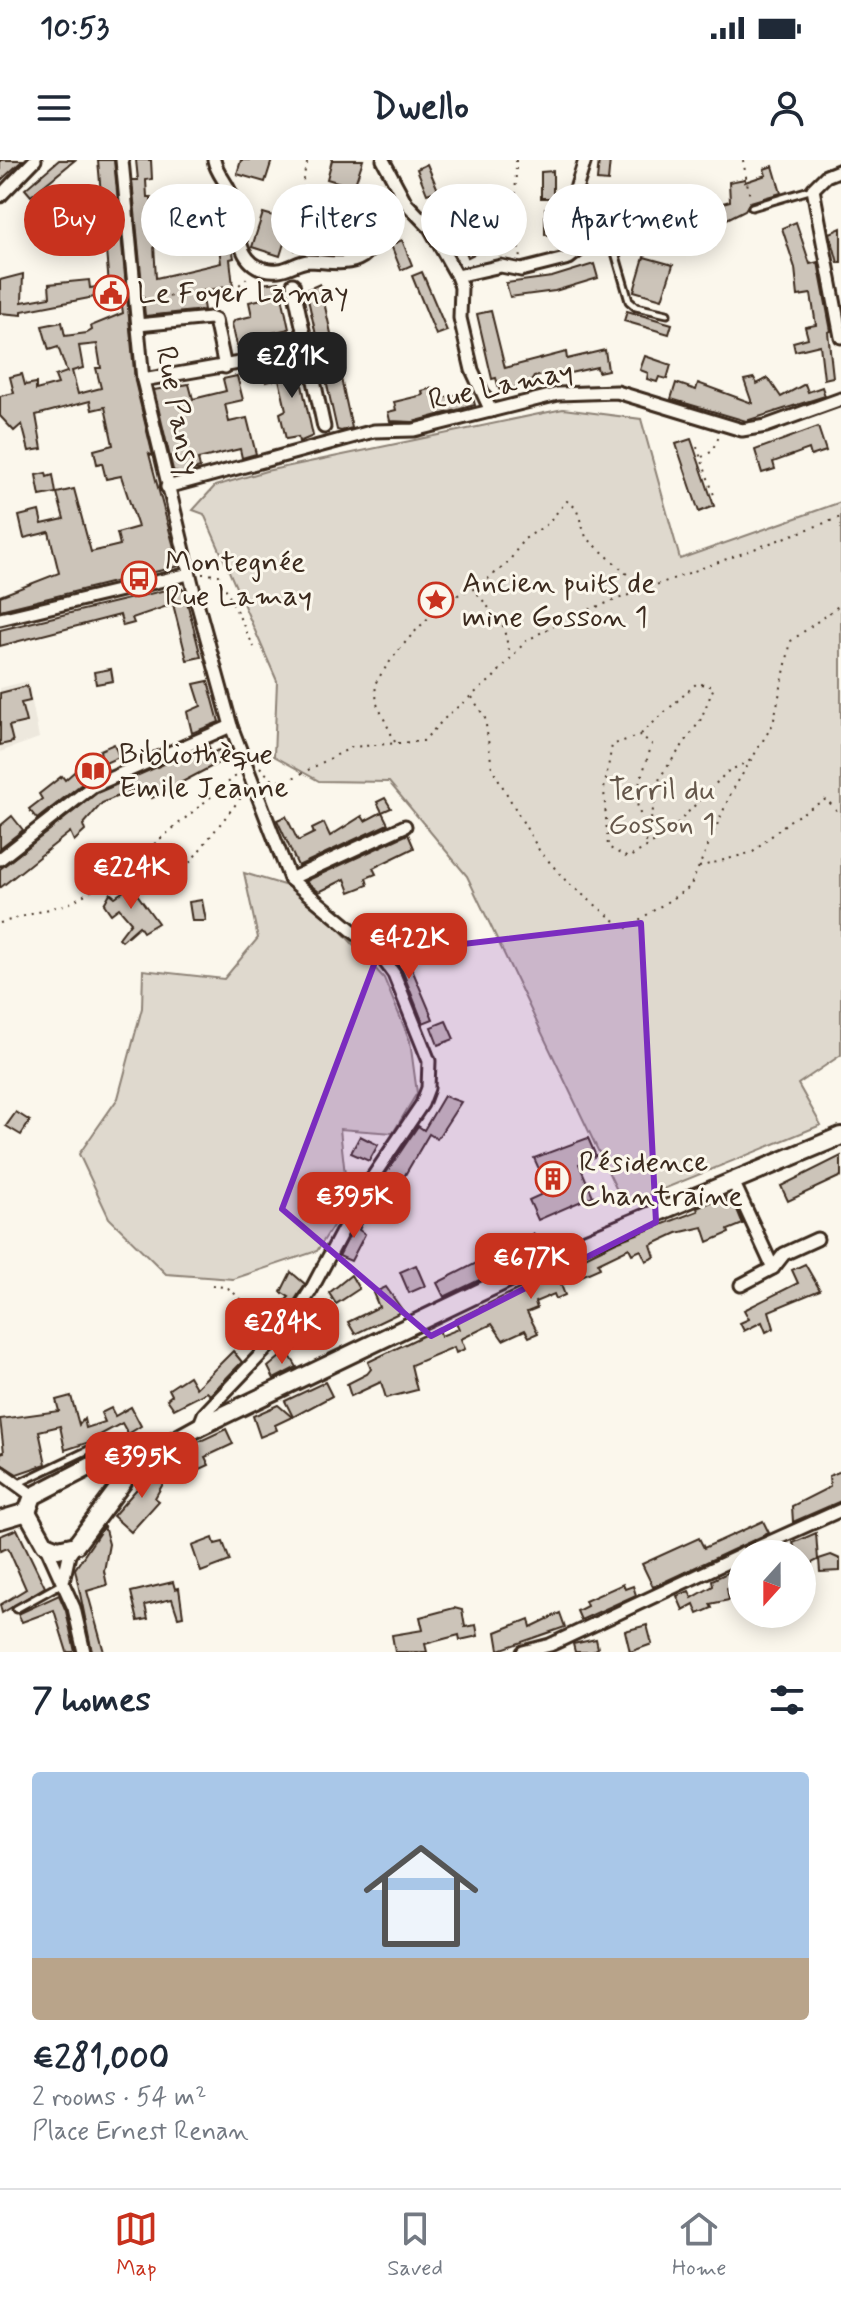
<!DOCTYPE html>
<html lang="en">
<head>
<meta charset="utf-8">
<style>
	:root { --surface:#fff; --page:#f2f2f3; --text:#1f2937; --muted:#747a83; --line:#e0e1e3; --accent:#c8321e }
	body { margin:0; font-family:Mynerve,sans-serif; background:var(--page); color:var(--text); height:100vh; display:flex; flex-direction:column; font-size:30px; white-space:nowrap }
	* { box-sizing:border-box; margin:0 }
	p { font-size:26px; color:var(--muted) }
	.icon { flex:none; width:44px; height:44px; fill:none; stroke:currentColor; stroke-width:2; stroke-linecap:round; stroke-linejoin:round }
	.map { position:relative; height:1492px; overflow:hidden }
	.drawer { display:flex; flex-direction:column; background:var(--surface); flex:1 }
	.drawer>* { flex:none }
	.banner { position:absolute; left:24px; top:24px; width:794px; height:72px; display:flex; gap:16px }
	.needle { width:52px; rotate:201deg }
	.fabs { position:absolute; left:728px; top:1380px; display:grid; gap:16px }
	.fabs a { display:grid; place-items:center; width:88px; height:88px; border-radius:50%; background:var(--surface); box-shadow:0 4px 20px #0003; font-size:40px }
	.price { position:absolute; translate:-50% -68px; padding:0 18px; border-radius:16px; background:var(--accent); color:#fff; font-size:26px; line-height:52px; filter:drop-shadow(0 2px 4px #0008) }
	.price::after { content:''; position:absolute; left:50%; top:48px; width:24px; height:18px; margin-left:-12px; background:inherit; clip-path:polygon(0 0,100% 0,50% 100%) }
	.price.on { background:#222; color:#fff }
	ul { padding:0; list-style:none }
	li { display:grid; align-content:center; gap:16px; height:424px; padding:0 32px }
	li+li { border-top:2px solid var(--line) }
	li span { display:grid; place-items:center; height:248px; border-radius:8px; color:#555 }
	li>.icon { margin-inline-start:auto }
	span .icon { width:144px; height:144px; fill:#fffc; stroke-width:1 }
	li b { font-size:34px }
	h2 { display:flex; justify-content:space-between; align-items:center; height:96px; padding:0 32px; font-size:34px }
	.tag { padding:0 28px; border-radius:36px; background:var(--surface); box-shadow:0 4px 20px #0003; font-size:28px; line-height:72px }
	.tag.on { background:var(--accent); color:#fff }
	.status { display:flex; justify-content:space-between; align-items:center; height:56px; padding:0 40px; background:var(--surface); direction:ltr }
	.status svg { height:22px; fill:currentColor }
	header { display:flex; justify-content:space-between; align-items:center; height:104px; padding:0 32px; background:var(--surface); font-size:36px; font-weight:700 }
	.tabs { display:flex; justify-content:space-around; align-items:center; height:112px; border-top:2px solid var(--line); background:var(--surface); font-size:22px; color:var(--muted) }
	.tabs a { display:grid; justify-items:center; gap:4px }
	.tabs .on { color:var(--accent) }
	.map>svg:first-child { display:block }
	.built { fill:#ede8dd }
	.green { fill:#dfd9ce; stroke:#8d8276; stroke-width:2 }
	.building { fill:#ccc4b9; stroke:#3b2a1e; stroke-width:2; fill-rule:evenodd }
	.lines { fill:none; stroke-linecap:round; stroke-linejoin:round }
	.lane-casing { stroke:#3b2a1e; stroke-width:11 }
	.street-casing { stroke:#3b2a1e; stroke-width:17 }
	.secondary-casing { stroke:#3b2a1e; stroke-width:22 }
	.path { stroke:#3b2a1e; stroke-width:2; stroke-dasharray:2 6; stroke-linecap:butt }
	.lane { stroke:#fbf7ec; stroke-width:5 }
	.street { stroke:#fbf7ec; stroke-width:11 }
	.secondary { stroke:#fbf7ec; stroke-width:16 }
	.marked { fill:#7b2cbf; fill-opacity:0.2; stroke:#7b2cbf; stroke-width:6; stroke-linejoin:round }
	.labels { text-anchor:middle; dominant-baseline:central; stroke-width:6; stroke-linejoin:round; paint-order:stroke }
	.poi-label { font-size:30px; fill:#3b2a1e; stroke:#fbf7ec; text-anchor:start }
	.street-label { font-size:30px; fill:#3b2a1e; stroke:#fbf7ec }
	.park-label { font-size:30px; fill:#64564a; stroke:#fbf7ec }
</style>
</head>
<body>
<div class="status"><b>10:53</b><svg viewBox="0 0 49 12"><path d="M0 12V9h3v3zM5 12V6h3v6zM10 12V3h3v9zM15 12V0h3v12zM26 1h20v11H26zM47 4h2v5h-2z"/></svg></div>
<header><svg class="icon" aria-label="menu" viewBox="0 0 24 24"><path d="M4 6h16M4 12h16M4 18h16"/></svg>Dwello<svg class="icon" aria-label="person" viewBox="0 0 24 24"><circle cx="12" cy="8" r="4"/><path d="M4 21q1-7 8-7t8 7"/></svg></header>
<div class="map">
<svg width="841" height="1492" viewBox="0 0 841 1492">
	<rect width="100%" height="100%" fill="#fbf7ec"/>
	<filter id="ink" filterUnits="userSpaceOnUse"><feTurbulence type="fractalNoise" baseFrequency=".0125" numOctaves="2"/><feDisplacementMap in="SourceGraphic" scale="16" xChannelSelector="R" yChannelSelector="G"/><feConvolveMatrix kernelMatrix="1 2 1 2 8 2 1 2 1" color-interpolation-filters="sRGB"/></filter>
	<g filter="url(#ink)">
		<polygon class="built" points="28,521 39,578 0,592 0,528"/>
		<g class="green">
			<polygon points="563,249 641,259 680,399 841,342 841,895 798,924 821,965 624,1045 467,716 389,622 319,621 274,596 277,521 204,354 193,350 215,326 266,311"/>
			<polygon points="244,713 287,726 329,758 384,818 410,881 417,933 393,973 340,969 348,1042 317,1091 233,1119 166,1114 109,1058 79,994 118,938 142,848 143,810 224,819 258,778"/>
		</g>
		<g class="building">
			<polygon points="0,0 23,0 0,21"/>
			<polygon points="59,0 75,0 31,36 25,29"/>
			<path d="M98,0h16l21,221 18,75 -4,-2 30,112 -179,44v-14l59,-23 -10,-41 -25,6 -5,-22 20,-5 3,13 22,-5 -7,-26 17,-4 17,63 29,-7 -3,-12 21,-6 -17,-51 -15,3 -4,-16 -5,1 -3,-14 19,-5 -8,-38 -13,3 -2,-9 -54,14 6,34 -13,2 -7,-27 -8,7 -14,-15v-20l14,-3 -4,-16 12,-3 3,11 11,-2v7l22,-6 -3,-8 12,-4 -9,-25 -9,3 -7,-24 20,-4 3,14 22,-3 5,-3 -1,-4 32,-13 -2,-14 -10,1 -1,-6 -88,17v4l-22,-2v-33l23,-6 -1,28 28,-5 -1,-13 40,-4 1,8 19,-3zM97,184l4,24h-5l5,20 -23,6 -6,-23 11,-3 -4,-22z"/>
			<polygon points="136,0 151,0 152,19 146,20 147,37 151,37 156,118 221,103 217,70 228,66 234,98 230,99 233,126 201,131 204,150 145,156 132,20 138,20"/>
			<polygon points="241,0 272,0 265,22 237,14"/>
			<polygon points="332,0 363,0 354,27 327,19"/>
			<polygon points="599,0 610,0 608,21 597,20"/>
			<polygon points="427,4 438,30 427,34 417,9"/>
			<polygon points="773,6 781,33 750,42 745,50 723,61 719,44 730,41 729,22 745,19 745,22 766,15 764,9"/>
			<polygon points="553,11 553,38 541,38 541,12"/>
			<polygon points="603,31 614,32 612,59 601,58"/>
			<polygon points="445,37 455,62 444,67 434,42"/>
			<polygon points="669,45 673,65 645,68 643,49"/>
			<rect x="545" y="48" width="12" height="27"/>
			<polygon points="326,50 355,58 343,93 315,85"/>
			<polygon points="263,53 291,61 280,96 252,87"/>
			<polygon points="796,62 810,104 818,102 831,171 828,172 833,217 824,219 820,185 795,191 793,182 808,178 805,167 816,165 811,134 798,136 795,108 782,68"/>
			<polygon points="468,68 478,92 468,97 458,72"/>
			<polygon points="841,68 841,103 838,103 830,73"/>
			<polygon points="402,80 412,105 401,110 391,85"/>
			<polygon points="644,97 673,105 662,139 634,131"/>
			<polygon points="594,104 598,118 555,131 510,137 506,123 552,117"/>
			<polygon points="422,112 447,171 436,175 412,116"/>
			<polygon points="279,122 289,169 262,175 261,190 239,194 232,164 235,160 252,156 249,142 262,139 260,124"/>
			<polygon points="320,124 352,268 341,271 337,270 306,130"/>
			<polygon points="491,151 505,208 566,192 567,199 605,190 608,210 598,212 597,207 552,217 551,214 534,217 530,223 500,232 496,218 492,219 477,154"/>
			<polygon points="627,151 672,164 669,174 624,161"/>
			<polygon points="645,196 671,205 667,219 659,217 657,222 647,219 648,213 640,210"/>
			<polygon points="293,202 297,202 313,276 299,282 298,277 286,279 280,253 286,250 279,219 266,222 263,207"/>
			<polygon points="237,216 243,240 225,244 229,262 247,258 256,294 242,298 240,289 198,299 200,308 179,314 173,310 154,230 189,224 193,239 226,231 223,219"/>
			<polygon points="754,218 757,224 768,218 781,237 805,224 808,232 822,227 825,236 746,261 671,239 676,223 696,230 698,223 752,243 744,220"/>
			<polygon points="432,228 434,240 471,231 475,245 413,262 390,261 388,252 396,250 394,242 423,235 422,231"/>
			<polygon points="818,267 826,291 811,296 809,289 773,302 775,309 762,313 755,290"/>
			<polygon points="691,279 714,346 699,352 676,284"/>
			<polygon points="46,313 47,317 53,315 56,333 40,336 36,315"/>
			<polygon points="178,427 184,430 201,497 187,500 173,444 132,458 134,463 123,466 120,455 0,486 0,470"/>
			<polygon points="111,509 113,521 96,524 94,512"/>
			<polygon points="208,521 219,562 192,573 187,552 201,546 194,524"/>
			<polygon points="27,526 30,541 21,543 26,562 9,566 13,582 0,585 0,533"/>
			<polygon points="114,584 119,597 105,603 108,610 88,619 37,659 29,649 42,639 39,634 62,616 65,620 83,604 101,596 100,590"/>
			<polygon points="208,585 212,593 219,590 224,600 152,638 149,630 136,636 132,630 102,643 83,665 85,671 74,681 70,672 0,728 0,709 97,633"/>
			<polygon points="385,638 391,648 382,652 388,664 298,706 277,660 286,656 298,681 314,673 312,669 324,663 330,676 362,656 365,661 382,652 377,642"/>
			<polygon points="12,656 23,670 0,688 0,666"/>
			<polygon points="408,674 414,688 373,708 376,714 366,718 368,725 350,732 345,719 319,732 306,721"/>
			<polygon points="131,726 158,763 143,772 139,766 122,781 119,778 131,762 119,748 111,754 104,744 110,733 115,737"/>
			<polygon points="202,740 206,761 192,761 189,742"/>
			<polygon points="384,776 400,797 406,795 433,859 423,863 402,810 379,782"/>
			<polygon points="446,861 454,879 438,885 431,867"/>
			<polygon points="444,936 461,942 437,979 429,974 395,1032 380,1022 418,966 424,970"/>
			<polygon points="16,952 30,961 21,975 6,966"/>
			<polygon points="360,976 378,985 369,1001 351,993"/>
			<polygon points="588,978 596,996 579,1004 593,1036 538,1060 529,1040 549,1031 534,998"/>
			<polygon points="841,996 841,1016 788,1041 781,1026"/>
			<polygon points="725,1036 730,1048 736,1047 743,1064 728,1070 729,1073 708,1082 703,1067 677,1073 651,1085 655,1097 646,1101 641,1090 632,1094 629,1088 598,1103 600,1108 561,1125 565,1135 556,1139 554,1134 535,1142 537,1148 527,1152 538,1173 529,1177 525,1170 503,1180 492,1164 461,1179 465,1189 456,1193 454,1187 411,1205 417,1230 386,1238 381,1222 351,1236 347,1224 367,1214 371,1209 368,1202 439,1168 441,1176 459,1169 455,1160 461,1157 616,1082 698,1051 697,1048"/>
			<polygon points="363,1050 367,1052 359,1070 365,1074 351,1101 339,1096"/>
			<polygon points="534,1074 542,1090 444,1137 437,1123"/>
			<polygon points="805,1104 820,1130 769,1151 774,1168 766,1172 762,1162 744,1171 740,1163 749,1159 744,1150 798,1123 792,1110"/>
			<polygon points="416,1105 425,1126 409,1133 400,1112"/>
			<polygon points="291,1112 305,1124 282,1160 254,1189 244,1175 251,1167 255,1171 263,1164 289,1137 281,1132"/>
			<polygon points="351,1115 359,1129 336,1144 329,1133"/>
			<polygon points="386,1127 403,1151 355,1174 348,1162 379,1147 373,1133"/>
			<polygon points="311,1146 324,1154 311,1165 302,1161"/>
			<polygon points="233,1191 242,1202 210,1235 207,1232 174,1249 167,1239 172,1235 169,1229 189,1216 196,1228"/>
			<polygon points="287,1191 297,1207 274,1219 268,1207"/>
			<polygon points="325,1222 332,1236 293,1257 285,1241"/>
			<polygon points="71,1236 79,1265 84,1259 86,1268 105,1262 101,1253 111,1248 115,1256 131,1247 141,1266 128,1274 122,1263 98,1276 99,1279 65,1290 60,1266 39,1271 46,1304 17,1314 1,1304 0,1293 4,1292 0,1259 59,1251 56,1240"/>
			<polygon points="278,1245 292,1257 275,1265 277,1270 260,1277 253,1256"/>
			<polygon points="226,1269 233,1284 205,1297 209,1305 196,1311 192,1304 174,1312 168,1296"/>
			<polygon points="157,1306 168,1315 155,1338 159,1341 131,1372 113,1356"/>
			<polygon points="841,1311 841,1341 793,1362 792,1346 830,1327 829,1316"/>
			<polygon points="763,1361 769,1373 653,1427 642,1404 699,1378 704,1388"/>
			<polygon points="104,1366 109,1384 104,1411 107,1425 87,1431 104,1492 92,1492 75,1409"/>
			<polygon points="17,1369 45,1427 2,1453 0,1445 26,1429 8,1388 0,1391 0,1376"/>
			<polygon points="816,1373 818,1400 802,1408 802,1394 797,1394 793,1383"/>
			<polygon points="213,1378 215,1384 223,1382 230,1401 201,1412 192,1386"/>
			<polygon points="831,1395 840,1399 840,1411 820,1412 819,1399"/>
			<polygon points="742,1406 742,1421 727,1428 729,1440 710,1444 712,1448 698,1454 694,1444 683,1450 677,1436 689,1431 692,1438 713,1426 712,1420"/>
			<polygon points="173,1422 175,1429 179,1428 183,1456 178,1457 172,1439 145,1445 148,1459 138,1461 131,1432"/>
			<polygon points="623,1424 625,1429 633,1426 636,1435 581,1460 577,1451 587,1446 585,1441"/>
			<polygon points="59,1435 66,1451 75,1492 67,1492 54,1450 22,1462 18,1454"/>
			<polygon points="454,1448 462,1450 465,1467 476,1465 478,1476 460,1480 459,1475 425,1484 427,1492 395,1492 392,1475 423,1470 420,1457"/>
			<polygon points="560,1453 565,1467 499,1490 496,1472 529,1459 531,1467"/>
			<polygon points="647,1465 652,1484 630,1492 625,1471"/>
			<polygon points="596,1479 598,1488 592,1492 575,1492 573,1484"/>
		</g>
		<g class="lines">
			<g class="lane-casing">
				<g id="lane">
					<polyline points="362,43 386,51"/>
					<polyline points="752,47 813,29"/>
					<polyline points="612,82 629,141 636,147 667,154"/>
					<polyline points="19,1323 103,1283"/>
					<polyline points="16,1449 61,1424"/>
				</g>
			</g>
			<g class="street-casing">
				<g id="street">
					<polyline points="122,0 143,220 192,424 231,566 290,719 377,791 394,814 429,901 428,928 422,944 366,1027 311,1130 288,1166 204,1254 199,1267"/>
					<path d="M214,0c3,15 15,24 18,38 6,29 3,76 47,72 10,-1 19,-8 29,-9 17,0 39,6 54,-4 21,-15 15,-45 40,-59"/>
					<polyline points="383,0 406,43 430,68 457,116 461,127 460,158 472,210 491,251"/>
					<polyline points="841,10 826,16 813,29 841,177"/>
					<polyline points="0,36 35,0"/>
					<polyline points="583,87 576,29 585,0"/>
					<polyline points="457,116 501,106 521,110 569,98 583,87 659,74"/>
					<polyline points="293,124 324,267"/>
					<polyline points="138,165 210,158 215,160 225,207"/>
					<polyline points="143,220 307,191"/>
					<polyline points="167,327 374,271 414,270 558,234 617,232 742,270 766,266 841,239"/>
					<polyline points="0,459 189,414"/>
					<polyline points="0,699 93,626 231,566"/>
					<polyline points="290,719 405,666"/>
					<polyline points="732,1019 773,1108 741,1125"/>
					<polyline points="773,1108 784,1094 817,1079"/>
					<polyline points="0,1312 33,1336"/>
					<polyline points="45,1384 74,1448 84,1492"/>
					<polyline points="743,1394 841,1350"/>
					<polyline points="63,1422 69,1395 76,1385"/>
					<polyline points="523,1492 550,1485 742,1395"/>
				</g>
			</g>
			<g class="secondary-casing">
				<g id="secondary">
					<polygon points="112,1301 123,1309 123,1322 76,1385 58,1389 45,1384 27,1352 33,1336 95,1304"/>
					<polyline points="123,1309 199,1267 568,1090 841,976"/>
					<polyline points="0,1360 27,1352"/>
				</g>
			</g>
			<g class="path">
				<polyline points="516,0 515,73 521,98"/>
				<polyline points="743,0 750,38"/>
				<polyline points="295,91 305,49 303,18 308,0"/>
				<polyline points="145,140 237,127 249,116"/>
				<polyline points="697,287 714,335"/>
				<polyline points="702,297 711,292 720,275"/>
				<polyline points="202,414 219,415 254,487"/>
				<polyline points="475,429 508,403 523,380 546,365 567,341 576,348 586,377 641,427"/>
				<polyline points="472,537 485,558 492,608 539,690 567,722 625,769 690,727 731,633 773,564 791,481 841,444"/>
				<polyline points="641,574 697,523 714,527 700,561 660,617 645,687"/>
				<path d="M395,582l-18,-38 -2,-20c16,-28 67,-90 99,-95l29,37 7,28"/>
				<polyline points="260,607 271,619 287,621 352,587 423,581 449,554 492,519 526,481 569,457 841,357"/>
				<polyline points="647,677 635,637 652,584 640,575 612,585 604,630 608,687 628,698 665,676 727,612 751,600"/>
				<polyline points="699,707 753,692 789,661 826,639 841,655"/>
				<polyline points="165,734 243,635"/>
				<polyline points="0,763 70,743 112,719 236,616"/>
				<polyline points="212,1125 228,1128 271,1165"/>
			</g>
			<use href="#lane" class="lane"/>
			<use href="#street" class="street"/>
			<use href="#secondary" class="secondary"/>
		</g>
	</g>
	<path class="marked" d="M641,763l15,299 -225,114 -149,-127 96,-255z"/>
	<defs>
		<g id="civic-ring" transform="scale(1.8)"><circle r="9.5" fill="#fbf7ec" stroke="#c8321e" stroke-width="1.5"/><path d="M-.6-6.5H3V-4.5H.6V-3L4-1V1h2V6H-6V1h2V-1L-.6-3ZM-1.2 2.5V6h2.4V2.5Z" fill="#c8321e"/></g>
		<g id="bus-ring" transform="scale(1.8)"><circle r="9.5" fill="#fbf7ec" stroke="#c8321e" stroke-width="1.5"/><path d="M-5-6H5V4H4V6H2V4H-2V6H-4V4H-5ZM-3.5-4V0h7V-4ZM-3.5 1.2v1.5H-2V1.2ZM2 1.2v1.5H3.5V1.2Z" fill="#c8321e"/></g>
		<g id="sight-ring" transform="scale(1.8)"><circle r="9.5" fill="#fbf7ec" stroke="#c8321e" stroke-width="1.5"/><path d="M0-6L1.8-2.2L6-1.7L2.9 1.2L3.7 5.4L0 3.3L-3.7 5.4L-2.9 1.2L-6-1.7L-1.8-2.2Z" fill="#c8321e"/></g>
		<g id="library-ring" transform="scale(1.8)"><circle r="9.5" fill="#fbf7ec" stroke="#c8321e" stroke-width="1.5"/><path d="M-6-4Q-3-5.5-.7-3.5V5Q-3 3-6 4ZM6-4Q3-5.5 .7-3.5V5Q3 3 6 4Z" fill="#c8321e"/></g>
		<g id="building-ring" transform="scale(1.8)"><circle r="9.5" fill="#fbf7ec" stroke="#c8321e" stroke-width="1.5"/><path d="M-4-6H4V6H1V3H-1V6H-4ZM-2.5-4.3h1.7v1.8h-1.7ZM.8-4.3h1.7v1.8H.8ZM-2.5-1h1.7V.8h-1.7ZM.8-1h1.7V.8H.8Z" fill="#c8321e"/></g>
	</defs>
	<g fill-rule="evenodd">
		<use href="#civic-ring" x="111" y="133"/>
		<use href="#bus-ring" x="139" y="419"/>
		<use href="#sight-ring" x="436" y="440"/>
		<use href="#library-ring" x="93" y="611"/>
		<use href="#building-ring" x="553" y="1019"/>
	</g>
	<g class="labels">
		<g class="poi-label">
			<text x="137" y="133">Le Foyer Lamay</text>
			<text x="165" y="402">Montegnée<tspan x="165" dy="34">Rue Lamay</tspan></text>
			<text x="462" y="423">Ancien puits de<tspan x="462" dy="34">mine Gosson 1</tspan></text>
			<text x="119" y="594">Bibliothèque<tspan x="119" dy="34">Emile Jeanne</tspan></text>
			<text x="579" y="1002">Résidence<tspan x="579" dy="34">Chantraine</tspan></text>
		</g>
		<g class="street-label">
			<text transform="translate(501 226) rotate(-12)">Rue Lamay</text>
			<text transform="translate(177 251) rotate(79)">Rue Pansy</text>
		</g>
		<g class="park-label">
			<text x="662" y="630">Terril du<tspan x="662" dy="34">Gosson 1</tspan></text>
		</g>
	</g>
</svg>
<div class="fabs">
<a><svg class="needle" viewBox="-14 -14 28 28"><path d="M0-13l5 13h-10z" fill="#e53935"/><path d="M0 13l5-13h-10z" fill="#747a83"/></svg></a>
</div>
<b class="price on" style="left:292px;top:240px">€281K</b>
<b class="price" style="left:131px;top:751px">€224K</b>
<b class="price" style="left:409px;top:821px">€422K</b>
<b class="price" style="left:354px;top:1080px">€395K</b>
<b class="price" style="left:531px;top:1141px">€677K</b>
<b class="price" style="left:282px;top:1206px">€284K</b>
<b class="price" style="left:142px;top:1340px">€395K</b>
<div class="banner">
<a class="tag on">Buy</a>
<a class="tag">Rent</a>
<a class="tag">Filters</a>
<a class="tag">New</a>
<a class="tag">Apartment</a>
</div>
</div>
<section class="drawer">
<h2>7 homes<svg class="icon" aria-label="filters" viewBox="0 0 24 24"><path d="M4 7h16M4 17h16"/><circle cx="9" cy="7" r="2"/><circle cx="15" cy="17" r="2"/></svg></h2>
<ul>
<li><span style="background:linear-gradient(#a9c7e8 75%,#b9a48a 0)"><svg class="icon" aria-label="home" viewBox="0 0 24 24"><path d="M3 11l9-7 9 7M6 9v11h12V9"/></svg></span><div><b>€281,000</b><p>2 rooms · 54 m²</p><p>Place Ernest Renan</p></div></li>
</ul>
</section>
<nav class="tabs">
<a class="on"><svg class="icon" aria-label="map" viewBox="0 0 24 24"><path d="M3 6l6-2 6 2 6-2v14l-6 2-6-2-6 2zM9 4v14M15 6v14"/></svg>Map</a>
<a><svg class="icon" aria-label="saved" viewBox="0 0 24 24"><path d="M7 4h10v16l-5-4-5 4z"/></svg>Saved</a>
<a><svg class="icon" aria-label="home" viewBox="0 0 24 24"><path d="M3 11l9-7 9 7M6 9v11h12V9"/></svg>Home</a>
</nav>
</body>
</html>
